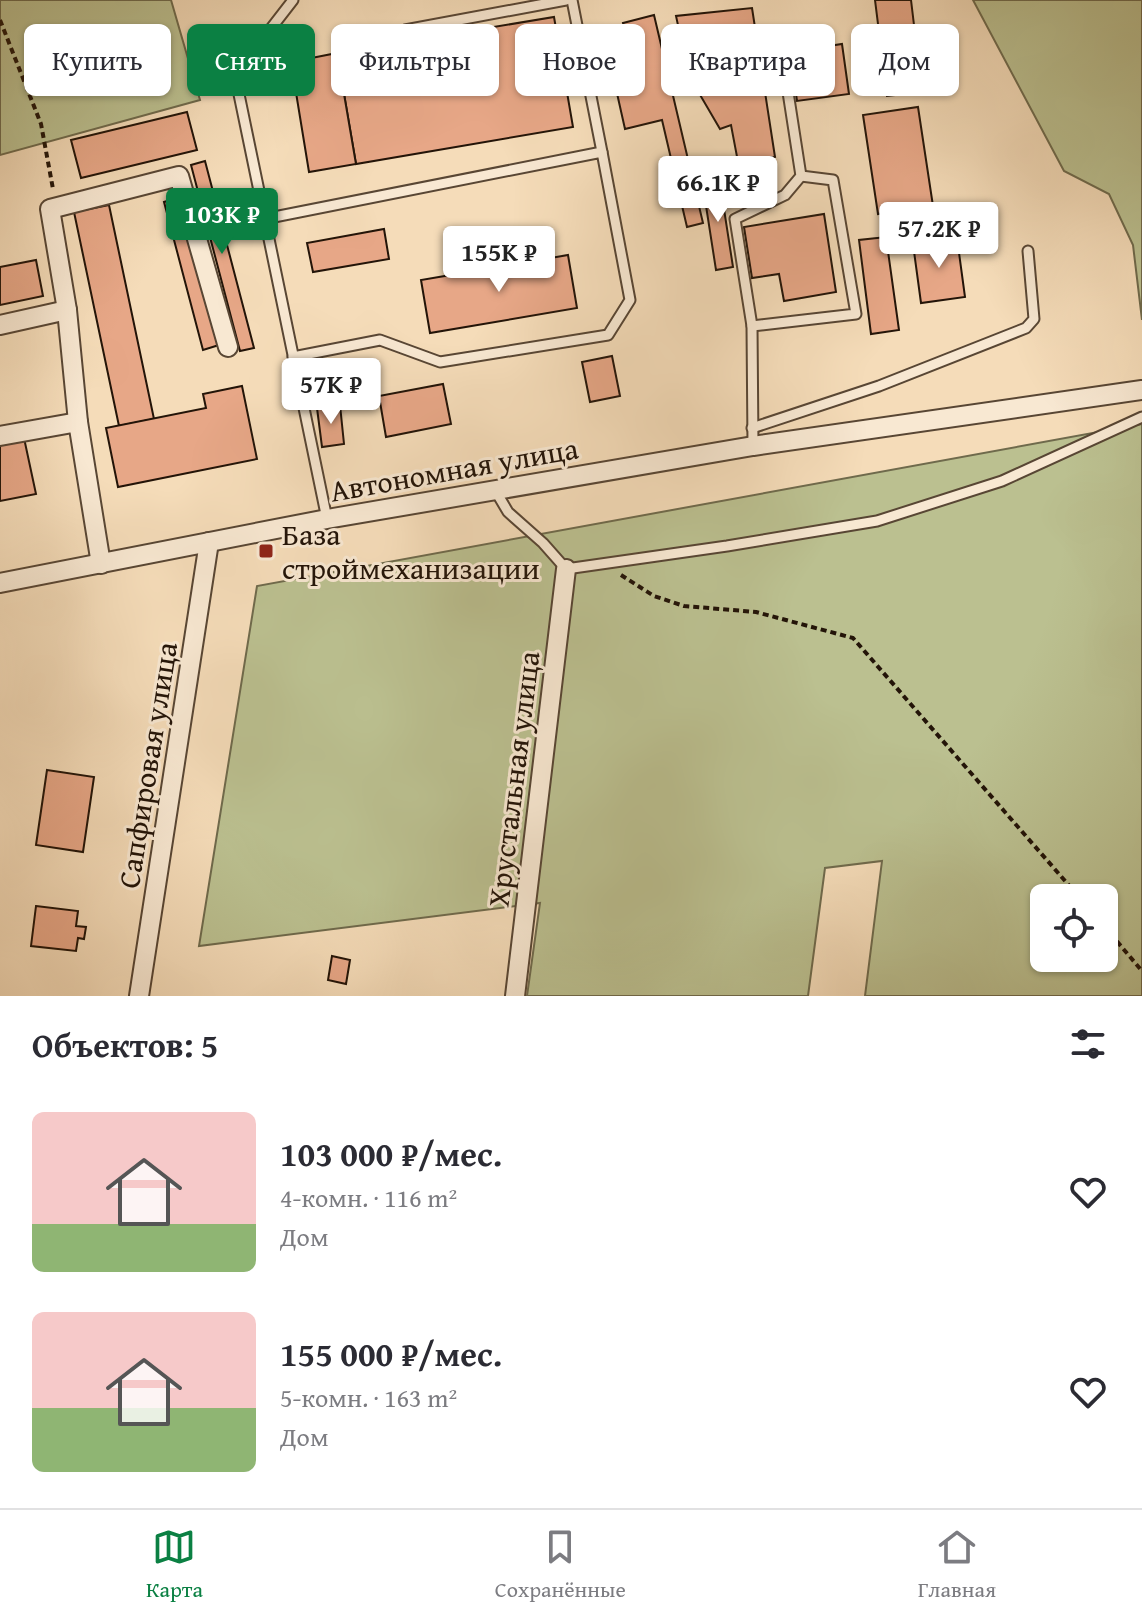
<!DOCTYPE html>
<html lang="ru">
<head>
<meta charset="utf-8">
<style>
	:root { --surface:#fff; --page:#f2f2f3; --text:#2b2b33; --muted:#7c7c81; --line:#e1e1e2; --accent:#0b8043 }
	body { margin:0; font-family:"Gentium Book Plus",serif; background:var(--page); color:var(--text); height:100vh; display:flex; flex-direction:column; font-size:30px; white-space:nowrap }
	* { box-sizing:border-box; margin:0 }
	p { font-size:26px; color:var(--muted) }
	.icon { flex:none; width:44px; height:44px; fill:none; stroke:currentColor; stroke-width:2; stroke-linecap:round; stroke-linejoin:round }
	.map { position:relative; height:996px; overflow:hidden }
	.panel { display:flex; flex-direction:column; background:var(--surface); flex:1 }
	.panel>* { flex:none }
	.hud { position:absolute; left:24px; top:24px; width:1094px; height:72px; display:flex; gap:16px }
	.fabs { position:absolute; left:1030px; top:884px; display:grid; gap:16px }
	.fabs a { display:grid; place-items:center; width:88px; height:88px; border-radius:12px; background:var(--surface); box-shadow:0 2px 6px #0004; font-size:40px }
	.price { position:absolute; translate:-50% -68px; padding:0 18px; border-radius:8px; background:#fff; color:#222; font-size:26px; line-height:52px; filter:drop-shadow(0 2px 4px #0008) }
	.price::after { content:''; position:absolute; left:50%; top:48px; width:24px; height:18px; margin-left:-12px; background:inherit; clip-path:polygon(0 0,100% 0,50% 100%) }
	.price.on { background:var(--accent); color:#fff }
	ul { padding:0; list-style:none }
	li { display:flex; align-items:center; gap:24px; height:200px; padding:0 32px }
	li span { display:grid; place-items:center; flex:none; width:224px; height:160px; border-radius:12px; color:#555 }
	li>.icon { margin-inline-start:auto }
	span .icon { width:96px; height:96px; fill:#fffc; stroke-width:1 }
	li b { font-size:34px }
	h2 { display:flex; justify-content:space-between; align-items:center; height:96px; padding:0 32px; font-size:34px }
	.tag { padding:0 28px; border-radius:12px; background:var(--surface); box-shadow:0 2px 6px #0004; font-size:28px; line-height:72px }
	.tag.on { background:var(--accent); color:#fff }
	.tabs { display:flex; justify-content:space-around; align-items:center; height:112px; border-top:2px solid var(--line); background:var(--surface); font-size:22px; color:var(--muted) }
	.tabs a { display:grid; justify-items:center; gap:4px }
	.tabs .on { color:var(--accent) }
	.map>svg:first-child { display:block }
	.green { fill:#bbc090; stroke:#6f6a4c; stroke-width:2; fill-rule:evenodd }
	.building { fill:#e7a787; stroke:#231408; stroke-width:2 }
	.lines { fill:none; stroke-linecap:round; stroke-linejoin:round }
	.service-casing { stroke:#584634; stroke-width:13 }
	.minor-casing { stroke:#584634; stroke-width:22 }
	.path { stroke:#231408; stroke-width:4; stroke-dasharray:6 4; stroke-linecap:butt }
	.service { stroke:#f8e8d2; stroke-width:9 }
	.minor { stroke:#f8e8d2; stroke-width:18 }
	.poi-dot { fill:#8f2418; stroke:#f8e8d2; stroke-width:3 }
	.labels { text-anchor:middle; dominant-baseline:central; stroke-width:6; stroke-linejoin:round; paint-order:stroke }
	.street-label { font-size:30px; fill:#231408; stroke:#f8e8d2 }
	.poi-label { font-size:30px; fill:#231408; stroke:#f8e8d2; text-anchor:start }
</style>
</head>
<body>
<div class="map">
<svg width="1142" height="996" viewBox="0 0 1142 996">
	<rect width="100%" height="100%" fill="#f5dcb9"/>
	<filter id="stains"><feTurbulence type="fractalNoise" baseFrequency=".0025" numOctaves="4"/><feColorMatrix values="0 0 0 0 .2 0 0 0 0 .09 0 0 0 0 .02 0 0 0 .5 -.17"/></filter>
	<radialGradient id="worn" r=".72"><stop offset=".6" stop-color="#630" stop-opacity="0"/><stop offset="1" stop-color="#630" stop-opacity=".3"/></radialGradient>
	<g class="green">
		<polygon points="0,0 171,0 200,100 0,155"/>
		<polygon points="973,0 1142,0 1142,320 1133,245 1109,194 1064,171"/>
		<path d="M1142,424v572h-277l17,-135 -57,7 -17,128h-281l13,-93 -341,43 58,-360zM1044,898h60v60h-60z"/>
	</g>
	<g class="building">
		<polygon points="875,0 911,0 922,92 887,96"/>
		<polygon points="752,8 775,157 738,162 731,125 720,129 689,76 676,16"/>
		<polygon points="654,15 703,223 687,227 662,120 625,129 612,71 634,66 623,23"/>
		<polygon points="554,17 573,127 356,164 337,53"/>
		<polygon points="842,44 849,94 797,101 790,52"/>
		<polygon points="337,53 356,164 309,172 291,62"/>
		<polygon points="918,107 933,206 878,214 863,115"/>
		<polygon points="187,112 197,150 81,178 71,140"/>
		<polygon points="205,161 254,348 240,351 191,165"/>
		<polygon points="719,177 733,267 716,270 702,180"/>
		<polygon points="180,197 219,345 203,350 164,202"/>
		<polygon points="109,205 154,419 119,426 74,212"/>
		<polygon points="824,214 836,292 784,301 779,274 752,278 744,227"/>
		<polygon points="384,229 389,259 313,272 307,243"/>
		<polygon points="886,237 899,330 871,334 859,240"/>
		<polygon points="957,238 965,297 921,303 913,244"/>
		<polygon points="568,255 577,308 430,333 421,280"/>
		<polygon points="36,260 43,296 0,305 0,267"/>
		<polygon points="612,356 620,396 590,402 582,362"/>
		<polygon points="443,384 451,424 386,437 379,396"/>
		<polygon points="242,386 257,459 118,487 106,428 206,408 203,394"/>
		<polygon points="340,405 344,444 322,447 317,408"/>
		<polygon points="24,438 36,494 0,501 0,443"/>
		<polygon points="47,770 94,777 83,852 36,845"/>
		<polygon points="36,906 78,911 76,926 86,927 84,939 78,938 76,951 31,946"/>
		<polygon points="332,956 350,960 346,984 328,980"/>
	</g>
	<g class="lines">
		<g class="service-casing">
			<g id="service">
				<polyline points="293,0 235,75 327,519"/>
				<polyline points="572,0 602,152"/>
				<polyline points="405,30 566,0"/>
				<polyline points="264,219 602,152 630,300 608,335 440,362 380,340 293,357"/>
				<polyline points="752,326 856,314 833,180 801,176"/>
				<polyline points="752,428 879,386 1026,328 1034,319 1028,251"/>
				<polyline points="753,446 752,326 735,219 785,195 801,176 781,47"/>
				<polyline points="495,490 508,512 543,543 566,569 727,546 877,521 1002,481 1142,417"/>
			</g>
		</g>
		<g class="minor-casing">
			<g id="minor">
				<polyline points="67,310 50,209 179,176 228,347"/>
				<polyline points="0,325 67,310 78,422"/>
				<polyline points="0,436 78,422 101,564"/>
				<polyline points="0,583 327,519 753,446 1142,390"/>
				<polyline points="139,996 209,542"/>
				<polyline points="515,996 566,569"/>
			</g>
		</g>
		<g class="path">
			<polyline points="0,20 41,124 53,189"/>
			<polyline points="621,575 654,596 684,606 756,612 853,638 1080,898"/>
			<polyline points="1104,926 1142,971"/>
		</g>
		<use href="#service" class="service"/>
		<use href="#minor" class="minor"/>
	</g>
	<rect class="poi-dot" x="258" y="543" width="16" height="16" rx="4"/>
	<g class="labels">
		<g class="street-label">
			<text transform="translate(454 469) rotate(-10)">Автономная улица</text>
			<text transform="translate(147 765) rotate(-81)">Сапфировая улица</text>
			<text transform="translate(513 779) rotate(-83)">Хрустальная улица</text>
		</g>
		<g class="poi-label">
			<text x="282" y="534">База<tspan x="282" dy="34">строймеханизации</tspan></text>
		</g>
	</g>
	<rect width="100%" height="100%" filter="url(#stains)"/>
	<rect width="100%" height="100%" fill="url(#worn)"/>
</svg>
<div class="fabs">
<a><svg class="icon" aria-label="locate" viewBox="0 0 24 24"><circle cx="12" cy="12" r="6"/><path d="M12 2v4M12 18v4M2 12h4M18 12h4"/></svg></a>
</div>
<b class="price" style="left:718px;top:224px">66.1K ₽</b>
<b class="price on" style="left:222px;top:256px">103K ₽</b>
<b class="price" style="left:939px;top:270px">57.2K ₽</b>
<b class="price" style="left:499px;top:294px">155K ₽</b>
<b class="price" style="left:331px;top:426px">57K ₽</b>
<div class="hud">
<a class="tag">Купить</a>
<a class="tag on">Снять</a>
<a class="tag">Фильтры</a>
<a class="tag">Новое</a>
<a class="tag">Квартира</a>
<a class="tag">Дом</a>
</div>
</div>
<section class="panel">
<h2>Объектов: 5<svg class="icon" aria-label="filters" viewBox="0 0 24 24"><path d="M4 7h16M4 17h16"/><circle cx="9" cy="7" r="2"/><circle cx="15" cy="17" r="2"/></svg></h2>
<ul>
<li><span style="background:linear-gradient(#f6c9c9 70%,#8fb573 0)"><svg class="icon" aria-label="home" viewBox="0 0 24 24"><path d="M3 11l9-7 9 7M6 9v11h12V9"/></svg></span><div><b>103 000 ₽/мес.</b><p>4-комн. · 116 m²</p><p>Дом</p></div><svg class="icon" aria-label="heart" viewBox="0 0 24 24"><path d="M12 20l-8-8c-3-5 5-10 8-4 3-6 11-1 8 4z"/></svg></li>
<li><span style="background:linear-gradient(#f6c9c9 60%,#8fb573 0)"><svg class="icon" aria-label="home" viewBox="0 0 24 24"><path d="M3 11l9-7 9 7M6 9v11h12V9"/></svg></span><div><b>155 000 ₽/мес.</b><p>5-комн. · 163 m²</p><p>Дом</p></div><svg class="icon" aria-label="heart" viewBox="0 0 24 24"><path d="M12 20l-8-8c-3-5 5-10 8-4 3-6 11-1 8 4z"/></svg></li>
</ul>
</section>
<nav class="tabs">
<a class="on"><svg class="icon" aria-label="map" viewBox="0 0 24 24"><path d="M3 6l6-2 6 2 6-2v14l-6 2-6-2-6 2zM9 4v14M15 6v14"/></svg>Карта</a>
<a><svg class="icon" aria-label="saved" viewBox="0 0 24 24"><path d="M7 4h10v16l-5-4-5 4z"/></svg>Сохранённые</a>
<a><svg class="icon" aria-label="home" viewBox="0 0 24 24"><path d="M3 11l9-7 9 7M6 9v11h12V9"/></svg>Главная</a>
</nav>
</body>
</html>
